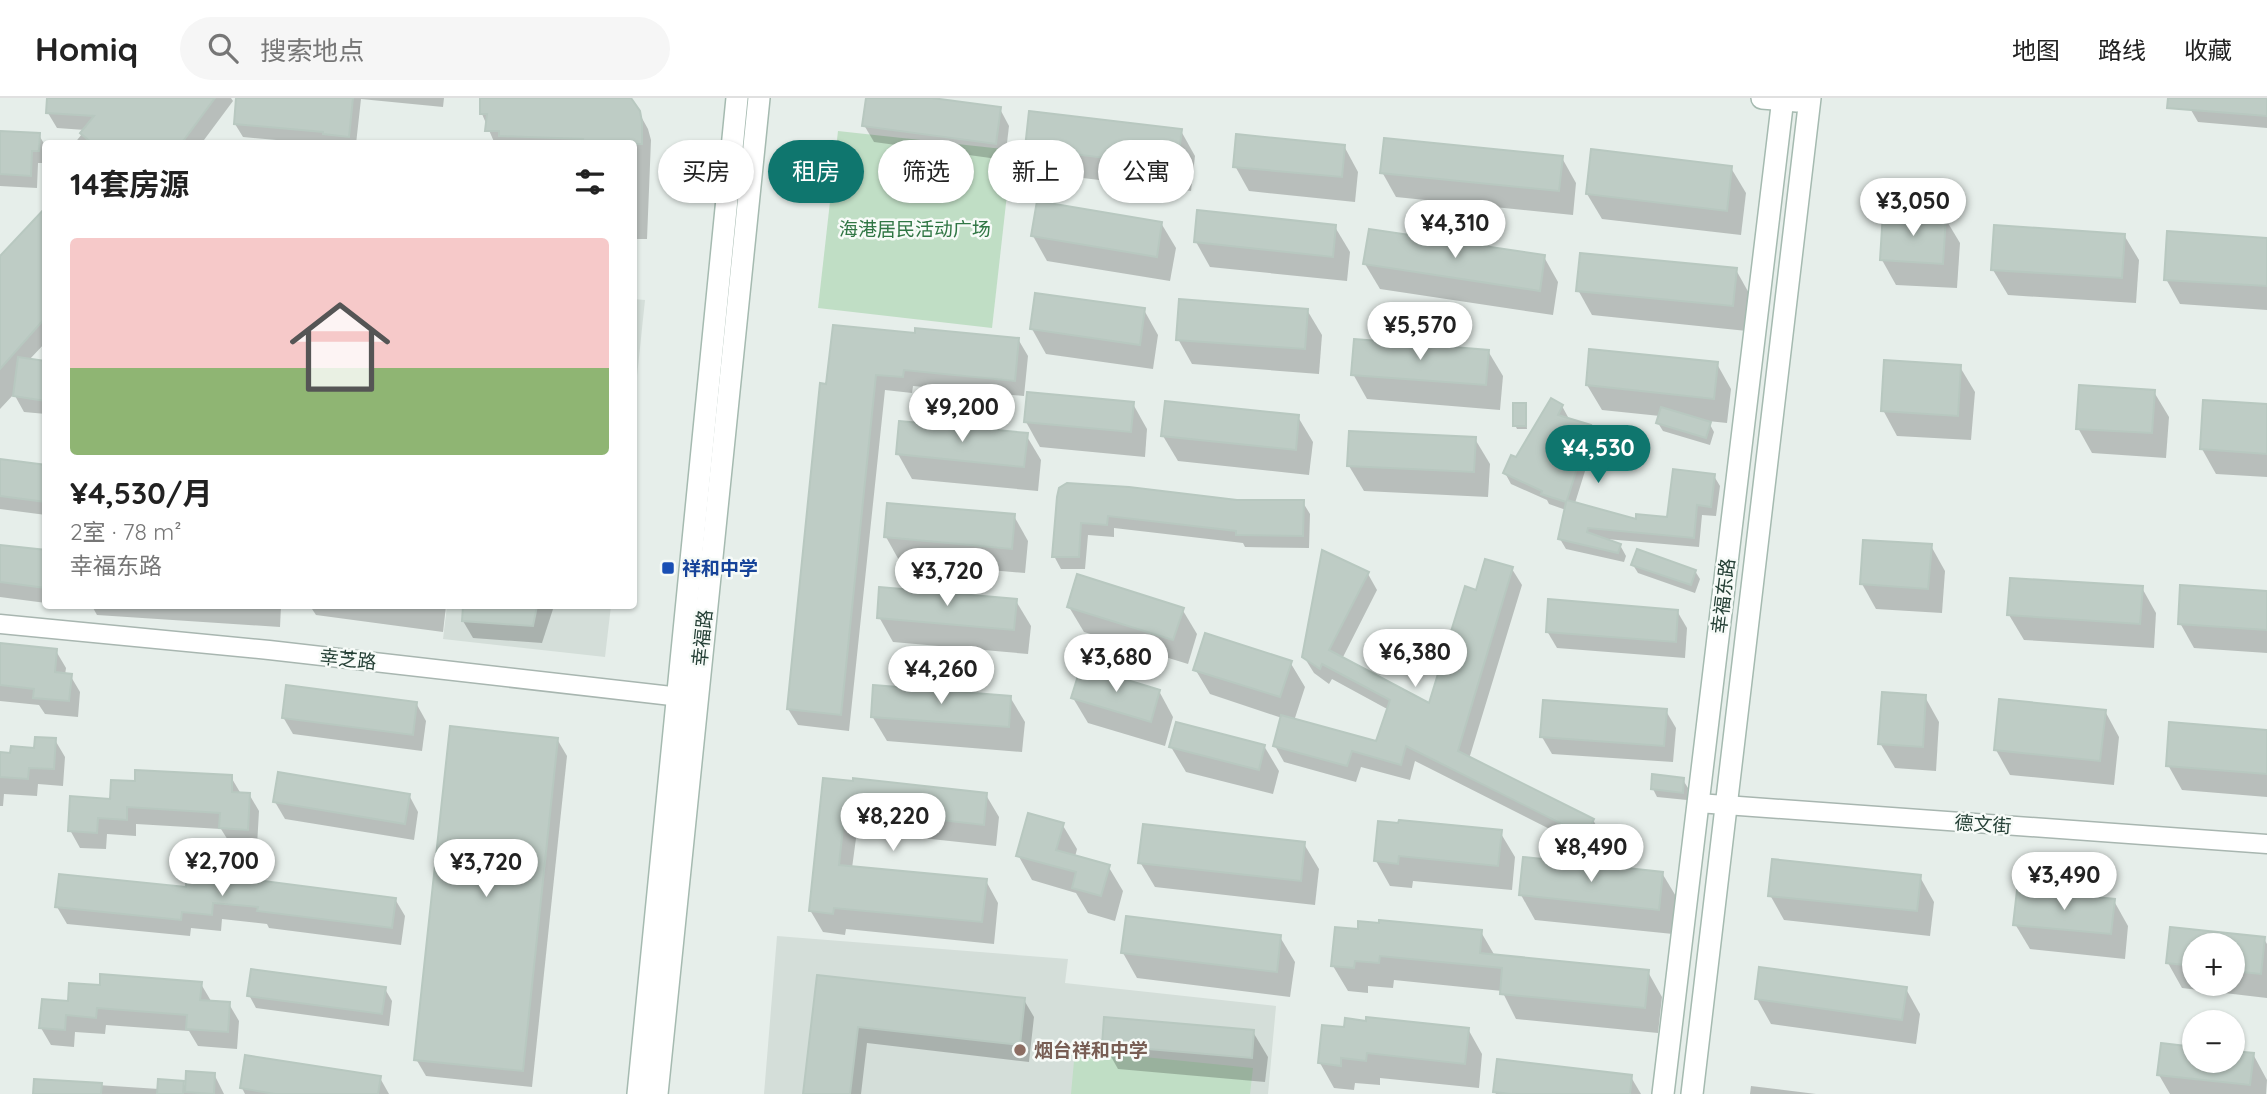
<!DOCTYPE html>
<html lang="zh">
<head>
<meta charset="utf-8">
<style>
	:root { --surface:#fff; --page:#f6f6f6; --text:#222; --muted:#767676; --line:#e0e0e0; --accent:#0f766e }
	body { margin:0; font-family:Quicksand,"Noto Sans SC",sans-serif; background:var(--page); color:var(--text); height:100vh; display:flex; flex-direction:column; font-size:26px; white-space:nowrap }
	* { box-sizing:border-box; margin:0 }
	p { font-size:23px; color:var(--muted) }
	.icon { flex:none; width:38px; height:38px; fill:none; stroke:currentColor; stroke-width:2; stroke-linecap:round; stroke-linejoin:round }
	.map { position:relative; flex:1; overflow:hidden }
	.sheet { position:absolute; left:42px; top:42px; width:595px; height:469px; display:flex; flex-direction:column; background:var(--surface); border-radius:7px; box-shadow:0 2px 5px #0004 }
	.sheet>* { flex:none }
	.hud { position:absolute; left:658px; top:42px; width:665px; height:63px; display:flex; gap:14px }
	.controls { position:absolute; left:2182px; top:835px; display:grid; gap:14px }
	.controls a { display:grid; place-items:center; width:63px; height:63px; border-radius:50%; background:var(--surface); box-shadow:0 2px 5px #0004; font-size:35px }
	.price { position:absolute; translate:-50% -60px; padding:0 16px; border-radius:24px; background:#fff; color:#222; font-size:23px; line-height:46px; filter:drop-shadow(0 2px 4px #0008) }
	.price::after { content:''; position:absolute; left:50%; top:42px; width:21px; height:16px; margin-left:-10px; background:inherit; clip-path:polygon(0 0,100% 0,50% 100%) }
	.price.current { background:var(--accent); color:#fff }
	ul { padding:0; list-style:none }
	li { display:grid; align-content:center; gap:14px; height:371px; padding:0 28px }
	li span { display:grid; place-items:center; height:217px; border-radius:7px; color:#555 }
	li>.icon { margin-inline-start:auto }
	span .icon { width:126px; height:126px; fill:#fffc; stroke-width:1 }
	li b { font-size:30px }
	h2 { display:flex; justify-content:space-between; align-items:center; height:84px; padding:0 28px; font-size:30px }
	.pill { padding:0 24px; border-radius:32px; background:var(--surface); box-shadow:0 2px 5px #0004; font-size:24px; line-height:63px }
	.pill.current { background:var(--accent); color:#fff }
	header { display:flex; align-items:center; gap:42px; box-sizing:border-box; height:98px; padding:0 35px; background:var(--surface); border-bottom:2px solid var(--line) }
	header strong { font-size:33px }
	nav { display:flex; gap:38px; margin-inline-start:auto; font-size:24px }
	.search { width:490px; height:63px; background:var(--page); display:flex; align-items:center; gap:18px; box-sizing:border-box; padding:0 24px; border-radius:38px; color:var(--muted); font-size:26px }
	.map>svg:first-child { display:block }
	.built { fill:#d4ded9 }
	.green { fill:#c0dec5 }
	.shadow { fill:#0003; fill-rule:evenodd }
	.building { fill:#beccc5; stroke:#b8c8c0; stroke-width:2 }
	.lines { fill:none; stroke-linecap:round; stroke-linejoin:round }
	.street-casing { stroke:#a8b6b0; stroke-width:21 }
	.secondary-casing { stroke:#a5bab0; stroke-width:24 }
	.street { stroke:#fff; stroke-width:18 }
	.secondary { stroke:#fff; stroke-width:21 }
	.transit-dot { fill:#1a4fb4; stroke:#f7fbf8; stroke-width:2.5 }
	.education-dot { fill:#8d6e63; stroke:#f7fbf8; stroke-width:2.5 }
	.labels { text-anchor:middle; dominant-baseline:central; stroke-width:5; stroke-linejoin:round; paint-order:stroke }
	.park-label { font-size:19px; fill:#307644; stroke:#f7fbf8 }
	.transit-label { font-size:19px; font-weight:bold; fill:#164399; stroke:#f7fbf8; text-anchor:start }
	.street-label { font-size:19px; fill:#254036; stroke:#f7fbf8 }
	.education-label { font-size:19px; font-weight:bold; fill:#785e54; stroke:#f7fbf8; text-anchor:start }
</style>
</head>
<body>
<header>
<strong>Homiq</strong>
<div class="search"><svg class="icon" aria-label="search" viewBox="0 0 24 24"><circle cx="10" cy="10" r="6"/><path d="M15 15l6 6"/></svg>搜索地点</div>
<nav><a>地图</a><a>路线</a><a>收藏</a></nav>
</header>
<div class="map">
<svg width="2267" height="996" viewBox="0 0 2267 996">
	<rect width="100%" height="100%" fill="#e6eeea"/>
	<g class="built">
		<polygon points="634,201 645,202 634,307"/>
		<polygon points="447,508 611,508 605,559 443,541"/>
		<polygon points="777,838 1068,861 1065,885 1276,908 1268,996 764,996"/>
	</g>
	<g class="green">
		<polygon points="838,33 1012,52 992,230 818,210"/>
		<polygon points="1075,952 1253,970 1250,996 1071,996"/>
	</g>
	<g class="shadow">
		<polygon points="48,0 231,0 233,3 201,46 74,46 85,32 57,30 48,15"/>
		<polygon points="237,0 444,0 443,9 361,1 356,46 321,46 243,39 235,26"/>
		<polygon points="482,0 626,0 638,13 648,31 651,42 647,141 634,141 634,46 495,46 482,16"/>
		<polygon points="868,0 919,0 1000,11 1009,28 1005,62 874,44 864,27"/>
		<polygon points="2192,0 2267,0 2267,30 2198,24 2191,12"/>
		<polygon points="1181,33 1195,58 1191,93 1041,75 1027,50"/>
		<polygon points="0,35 39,37 46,49 46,58 45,65 38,65 37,90 0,88"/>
		<polygon points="1344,48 1358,74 1355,104 1249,93 1235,68"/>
		<polygon points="1562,60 1576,85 1573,117 1396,99 1382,74"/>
		<polygon points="1731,70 1746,95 1741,137 1602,121 1587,96"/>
		<polygon points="46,111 46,244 29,262 46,264 46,316 24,314 14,296 0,311 0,161"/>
		<polygon points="1945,120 1960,145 1957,190 1896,187 1882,162"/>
		<polygon points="1161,125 1176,150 1170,183 1047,163 1033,138"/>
		<polygon points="1335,129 1350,154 1347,183 1210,169 1196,144"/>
		<polygon points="2124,137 2139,162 2136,205 2008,197 1993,172"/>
		<polygon points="2267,141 2267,212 2180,206 2166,181"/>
		<polygon points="1544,159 1558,184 1553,217 1380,191 1365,166"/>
		<polygon points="1736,172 1750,197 1747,233 1592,217 1578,192"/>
		<polygon points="1144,212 1158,237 1153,271 1046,256 1032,231"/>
		<polygon points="1307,212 1322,237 1319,276 1192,266 1178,241"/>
		<polygon points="916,237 1018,241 1028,258 1024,298 913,288 912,295 885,292 849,633 798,627 788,611 828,288"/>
		<polygon points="1488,253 1503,278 1500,312 1367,301 1353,276"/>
		<polygon points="1717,266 1731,291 1727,325 1708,323 1714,334 1710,347 1663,333 1658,325 1660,318 1602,312 1587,287"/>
		<polygon points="1960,269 1975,294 1971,342 1897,338 1883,312"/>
		<polygon points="2154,294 2169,319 2166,360 2092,355 2078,330"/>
		<polygon points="1133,306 1147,331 1145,359 1040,349 1026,324"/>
		<polygon points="1525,307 1527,331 1517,331 1515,327"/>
		<polygon points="1562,308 1568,319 1567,321 1590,328 1596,338 1575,405 1637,423 1668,421 1714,378 1720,388 1716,418 1702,417 1699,449 1606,441 1620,447 1626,458 1624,464 1566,451 1560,441 1566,412 1549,406 1547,402 1511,386 1505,375"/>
		<polygon points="2267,308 2267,379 2216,376 2202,351"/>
		<polygon points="1298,319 1313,344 1309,377 1178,363 1163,338"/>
		<polygon points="1026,337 1041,362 1038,393 912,381 898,356"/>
		<polygon points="1475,341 1490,366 1488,399 1364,393 1349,368"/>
		<polygon points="0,363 46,369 46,417 0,411"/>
		<polygon points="1058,400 1302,403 1310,416 1309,450 1245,449 1243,445 1114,430 1114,439 1088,437 1085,471 1061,471 1054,458"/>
		<polygon points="1014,418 1028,443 1025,475 900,464 886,439"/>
		<polygon points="0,448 46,454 46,505 0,499"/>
		<polygon points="1931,448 1945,473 1942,515 1876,511 1862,486"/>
		<polygon points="1633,467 1695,473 1700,481 1695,495 1638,475"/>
		<polygon points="1512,471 1522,487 1469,661 1593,722 1603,739 1595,754 1415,663 1410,682 1361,669 1356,684 1284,664 1275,648 1282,620 1210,596 1195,571 1290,564 1305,589 1294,623 1377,645 1389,612 1332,581 1329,586 1314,575 1304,559 1368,476 1377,492 1342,561 1430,607 1478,494"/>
		<polygon points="2142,490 2156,515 2154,550 2024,542 2009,517"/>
		<polygon points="2267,495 2267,555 2194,550 2180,525"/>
		<polygon points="1016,503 1031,528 1028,556 893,544 879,519"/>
		<polygon points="92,508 281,508 280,529 97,517"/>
		<polygon points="310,508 446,508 443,534 316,517"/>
		<polygon points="465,508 554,508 542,545 473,540 463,523"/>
		<polygon points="1069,509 1182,511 1197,536 1188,566 1084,534"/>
		<polygon points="1677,513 1687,530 1685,560 1557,550 1547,533"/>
		<polygon points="0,547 56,553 66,570 65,577 70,577 80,594 78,619 45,616 39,607 0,603"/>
		<polygon points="1159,593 1173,619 1165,648 1088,625 1073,600"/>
		<polygon points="1010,599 1025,624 1022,654 887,643 872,618"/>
		<polygon points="1925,599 1939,624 1936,673 1895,670 1880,645"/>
		<polygon points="416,605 426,623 422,653 293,636 283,619"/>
		<polygon points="1666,613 1676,630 1673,664 1552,656 1542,639"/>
		<polygon points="2105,613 2119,639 2114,687 2010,677 1996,652"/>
		<polygon points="2267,634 2267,699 2182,692 2168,667"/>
		<polygon points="557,641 567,658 532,989 426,978 416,961"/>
		<polygon points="55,642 65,659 63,688 38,686 37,698 4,696 3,708 0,708 0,656 12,657 36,652"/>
		<polygon points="1264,648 1279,673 1273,696 1186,674 1171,649"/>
		<polygon points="231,679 241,696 249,696 259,713 257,748 231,747 221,731 136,726 136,738 107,736 106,751 80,750 70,732 136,685"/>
		<polygon points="824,682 986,697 999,719 996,748 857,733 852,770 986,783 998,805 994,846 846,831 845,837 823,834 810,812"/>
		<polygon points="1683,682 1688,690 1687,702 1657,699 1653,691"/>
		<polygon points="409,697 418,714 414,742 285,721 275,704"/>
		<polygon points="1062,726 1077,751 1075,759 1108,768 1123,793 1115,823 1088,815 1076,795 1032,782 1018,757"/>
		<polygon points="1500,734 1515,759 1512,792 1413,783 1412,790 1390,788 1376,763"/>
		<polygon points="1304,746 1319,771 1315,807 1155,789 1140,764"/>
		<polygon points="240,770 247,783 395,801 405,818 401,847 269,830 267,826 222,821 221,833 191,830 190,838 67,826 57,809 187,791"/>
		<polygon points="1662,775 1677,800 1673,836 1535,822 1521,797"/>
		<polygon points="1920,779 1934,804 1930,838 1784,822 1770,797"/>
		<polygon points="2114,803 2128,828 2125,861 2030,851 2015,826"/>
		<path d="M2172,831l92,10 3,5v54l-85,-10 -14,-25zM2194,847h39v39h-39z"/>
		<polygon points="1481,834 1495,858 1648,874 1662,899 1658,935 1516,921 1502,893 1394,882 1393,890 1368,888 1368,895 1348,893 1333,868"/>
		<polygon points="1280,839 1295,864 1290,899 1137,880 1123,855"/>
		<polygon points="819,879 1024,902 1034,919 1029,964 867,945 861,996 805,996"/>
		<polygon points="201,886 211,903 229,906 239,923 237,951 198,948 189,933 106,927 105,936 75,934 74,949 51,947 41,930 101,889"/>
		<polygon points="385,891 392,903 389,928 256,910 249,897"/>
		<polygon points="1906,891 1920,916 1916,946 1771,926 1757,901"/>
		<polygon points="1346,931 1468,931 1482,956 1479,990 1380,980 1380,987 1355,985 1354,992 1334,990 1320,965"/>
		<polygon points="1253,934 1268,959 1265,984 1118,971 1104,946"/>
		<polygon points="2162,947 2194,950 2194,962 2233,962 2233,954 2253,956 2267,982 2266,996 2170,996 2159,977"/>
		<polygon points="214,976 224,996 35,996 36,983 159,991 183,984 187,992"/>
		<polygon points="1631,979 1641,996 1496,996 1495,994"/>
		<polygon points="380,980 389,996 245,996 242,990"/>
		<polygon points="1751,988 1816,996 1750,996"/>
	</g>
	<g class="building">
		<polygon points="47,0 215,0 181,46 93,46 80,35 94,18 46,15"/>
		<polygon points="236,0 353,0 349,39 323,36 323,34 234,26"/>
		<polygon points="480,0 631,0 640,13 642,24 642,46 582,46 583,41 499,38 499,33 485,33 487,16 480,16"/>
		<polygon points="866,0 932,0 1001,9 996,46 862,28"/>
		<polygon points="2168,0 2267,0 2267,18 2167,10"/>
		<polygon points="1029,13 1182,31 1177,69 1025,50"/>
		<polygon points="0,33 40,35 39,53 32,53 31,78 0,76"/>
		<polygon points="1236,36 1345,47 1342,79 1233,69"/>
		<polygon points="1384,40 1563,58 1559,93 1380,75"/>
		<polygon points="1591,51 1732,68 1727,113 1586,96"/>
		<polygon points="1037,103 1162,124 1157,159 1031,138"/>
		<polygon points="46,109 46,219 0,271 0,158"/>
		<polygon points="1197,112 1336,127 1333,159 1194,144"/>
		<polygon points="1883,114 1946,118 1943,166 1880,162"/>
		<polygon points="1994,127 2125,136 2122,180 1991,172"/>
		<polygon points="1369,131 1545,157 1540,193 1363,166"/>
		<polygon points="2167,133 2267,140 2267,188 2164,182"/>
		<polygon points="1580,155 1737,170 1733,208 1576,193"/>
		<polygon points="1035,195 1145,210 1140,247 1030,231"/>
		<polygon points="1179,201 1308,211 1305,251 1176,242"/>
		<polygon points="833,227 915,235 915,230 1019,240 1015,283 904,272 903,279 876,277 841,617 787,611 820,285 826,286"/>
		<polygon points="1354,241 1489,252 1486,287 1351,277"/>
		<polygon points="1589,251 1718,264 1714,301 1586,287"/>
		<polygon points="18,259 46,263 46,303 13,298"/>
		<polygon points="1884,262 1961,267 1958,318 1881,313"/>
		<polygon points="2079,287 2155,292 2152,335 2076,331"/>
		<polygon points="1027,294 1134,304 1131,334 1024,324"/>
		<polygon points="1551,300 1563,307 1558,317 1591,327 1567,402 1636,421 1636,416 1667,419 1673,371 1715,376 1711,409 1697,407 1694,440 1588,430 1587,434 1621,446 1618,455 1558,441 1566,404 1541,396 1542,393 1503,375 1511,357 1516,359"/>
		<polygon points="2203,302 2267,306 2267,356 2200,351"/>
		<polygon points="1165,303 1299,317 1296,352 1161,338"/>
		<rect x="1513" y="305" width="13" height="23"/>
		<polygon points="1661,309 1711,324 1706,340 1656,325"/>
		<polygon points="899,323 1028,335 1024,369 896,356"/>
		<polygon points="1349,333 1476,339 1474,374 1347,368"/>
		<polygon points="0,361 46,367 46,404 0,398"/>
		<polygon points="1067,385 1129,389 1237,402 1304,402 1303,438 1236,437 1236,433 1108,418 1107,427 1081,425 1079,459 1052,459 1057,399 1059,390"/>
		<polygon points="887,405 1015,416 1012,451 884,439"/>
		<polygon points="1863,442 1932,446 1928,491 1860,486"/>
		<polygon points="0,447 46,452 46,490 0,484"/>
		<polygon points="1637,451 1696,472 1691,487 1631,467"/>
		<polygon points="1322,452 1369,474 1329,552 1429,605 1465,488 1476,492 1485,461 1513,469 1458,653 1594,721 1586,738 1406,648 1401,667 1352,653 1347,668 1273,648 1281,617 1376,643 1390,602 1322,566 1320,571 1302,559"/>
		<polygon points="1077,476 1184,510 1173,542 1067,509"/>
		<polygon points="2010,480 2143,488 2140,526 2007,517"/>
		<polygon points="2180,487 2267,493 2267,532 2178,526"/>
		<polygon points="879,489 1017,501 1014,532 877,520"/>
		<polygon points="1548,501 1678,512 1676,544 1546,534"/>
		<polygon points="463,508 537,508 533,528 462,523"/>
		<polygon points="1205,535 1292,563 1280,599 1193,572"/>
		<polygon points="0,545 57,551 55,574 72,576 69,603 33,600 34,591 0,587"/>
		<polygon points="1081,568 1160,592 1151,624 1071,600"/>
		<polygon points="286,587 417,604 413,637 282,620"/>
		<polygon points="873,587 1011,598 1009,629 871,619"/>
		<polygon points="1882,594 1926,597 1923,649 1878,646"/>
		<polygon points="1999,601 2106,612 2100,663 1994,652"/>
		<polygon points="1543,602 1667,611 1664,648 1540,639"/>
		<polygon points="1176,624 1265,647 1259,672 1169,649"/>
		<polygon points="2169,624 2267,632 2267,676 2166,668"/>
		<polygon points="450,628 558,640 523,973 414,962"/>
		<polygon points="35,639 56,640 54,671 29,670 28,681 0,679 0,654 10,655 11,648 34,650"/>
		<polygon points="135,672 232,677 232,694 250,695 248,732 219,730 220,715 127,709 127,722 98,720 97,735 68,733 70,698 110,701 111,682 135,683"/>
		<polygon points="278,674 410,696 405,726 273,704"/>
		<polygon points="1652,676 1684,680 1683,695 1651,691"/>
		<polygon points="823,680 853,683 853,680 987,695 984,727 845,711 839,767 987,781 982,824 834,810 833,816 809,813"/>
		<polygon points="1028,715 1064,725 1056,752 1110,767 1101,798 1072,790 1076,774 1016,758"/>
		<polygon points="1399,722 1502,732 1498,768 1399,758 1398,766 1374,763 1378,723 1398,725"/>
		<polygon points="1143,726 1305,744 1301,783 1138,765"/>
		<polygon points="1523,759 1663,774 1659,812 1519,797"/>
		<polygon points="1772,761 1921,777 1917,813 1768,798"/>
		<polygon points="218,766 241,769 240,780 396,800 392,830 257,813 258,809 213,805 212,817 182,814 181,822 55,809 59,776 186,789 187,775 217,778"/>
		<polygon points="2017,792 2115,801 2111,836 2013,827"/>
		<polygon points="1126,818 1281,837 1277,874 1121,855"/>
		<polygon points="1379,822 1482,832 1480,855 1649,872 1645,910 1500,896 1502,870 1380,858 1379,865 1355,863 1354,870 1331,868 1335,829 1358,831 1358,823 1379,825"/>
		<polygon points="2170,829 2265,839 2261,876 2233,873 2233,847 2194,847 2194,868 2166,865"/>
		<polygon points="1759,869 1907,889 1902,922 1755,901"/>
		<polygon points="251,871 386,889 382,916 247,898"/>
		<polygon points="100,876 202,884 200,902 230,904 228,934 186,931 187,917 97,910 96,920 66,917 65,932 39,930 42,901 68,903 69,885 100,887"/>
		<polygon points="817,877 1025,900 1020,947 858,929 850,996 803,996"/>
		<polygon points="1104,919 1254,932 1252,960 1102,947"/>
		<polygon points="1366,919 1469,930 1465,966 1367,955 1366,963 1341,960 1341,968 1318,965 1322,927 1344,929 1345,920 1366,923"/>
		<polygon points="2161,945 2194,949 2194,962 2233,962 2233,953 2254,955 2250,987 2157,977"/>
		<polygon points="245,957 381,978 378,996 275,996 240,990"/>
		<polygon points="1497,961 1632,977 1630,996 1511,996 1493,994"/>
		<polygon points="186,973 215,975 214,996 185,994"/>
		<polygon points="34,981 102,985 101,996 33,996"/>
		<polygon points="158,981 184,983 183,996 157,996"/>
	</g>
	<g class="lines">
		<g class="street-casing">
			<g id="street">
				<polyline points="0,526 269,552 689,600"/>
				<polyline points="1698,705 2267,746"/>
			</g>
		</g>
		<g class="secondary-casing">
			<g id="secondary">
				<polyline points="1762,0 1797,3"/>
				<polyline points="638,996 737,0"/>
				<polyline points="657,996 759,0"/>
				<polyline points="1663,996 1783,0"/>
				<polyline points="1692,996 1810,0"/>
			</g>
		</g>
		<use href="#street" class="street"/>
		<use href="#secondary" class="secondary"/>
	</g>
	<rect class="transit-dot" x="661" y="463" width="14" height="14" rx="3.5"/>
	<circle class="education-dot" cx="1020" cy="952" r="7"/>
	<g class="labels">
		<g class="park-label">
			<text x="915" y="131">海港居民活动广场</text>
		</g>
		<g class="transit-label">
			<text x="682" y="470">祥和中学</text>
		</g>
		<g class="street-label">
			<text transform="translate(1723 498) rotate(-83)">幸福东路</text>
			<text transform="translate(702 540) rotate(-84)">幸福路</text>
			<text transform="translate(348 561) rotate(6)">幸芝路</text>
			<text transform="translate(1983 726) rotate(4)">德文街</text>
		</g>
		<g class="education-label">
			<text x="1034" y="952">烟台祥和中学</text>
		</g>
	</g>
</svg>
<div class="controls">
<a>+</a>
<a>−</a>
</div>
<b class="price" style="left:1913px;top:140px">¥3,050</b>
<b class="price" style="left:1455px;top:162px">¥4,310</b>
<b class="price" style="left:1420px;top:264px">¥5,570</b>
<b class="price" style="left:962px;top:346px">¥9,200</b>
<b class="price current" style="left:1598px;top:387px">¥4,530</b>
<b class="price" style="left:947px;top:510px">¥3,720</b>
<b class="price" style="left:1415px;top:591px">¥6,380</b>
<b class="price" style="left:1116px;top:596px">¥3,680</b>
<b class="price" style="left:941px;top:608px">¥4,260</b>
<b class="price" style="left:893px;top:755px">¥8,220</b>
<b class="price" style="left:1591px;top:786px">¥8,490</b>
<b class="price" style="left:222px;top:800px">¥2,700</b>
<b class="price" style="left:486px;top:801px">¥3,720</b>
<b class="price" style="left:2064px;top:814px">¥3,490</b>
<div class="hud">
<a class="pill">买房</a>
<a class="pill current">租房</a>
<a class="pill">筛选</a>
<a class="pill">新上</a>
<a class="pill">公寓</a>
</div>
<section class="sheet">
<h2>14套房源<svg class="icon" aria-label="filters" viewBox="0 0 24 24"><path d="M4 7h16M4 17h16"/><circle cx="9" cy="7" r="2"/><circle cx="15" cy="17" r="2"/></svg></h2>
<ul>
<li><span style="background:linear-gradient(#f6c9c9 60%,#8fb573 0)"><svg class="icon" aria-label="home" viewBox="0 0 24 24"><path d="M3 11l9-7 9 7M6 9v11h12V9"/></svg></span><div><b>¥4,530/月</b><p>2室 · 78 m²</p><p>幸福东路</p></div></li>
</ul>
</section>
</div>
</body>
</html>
